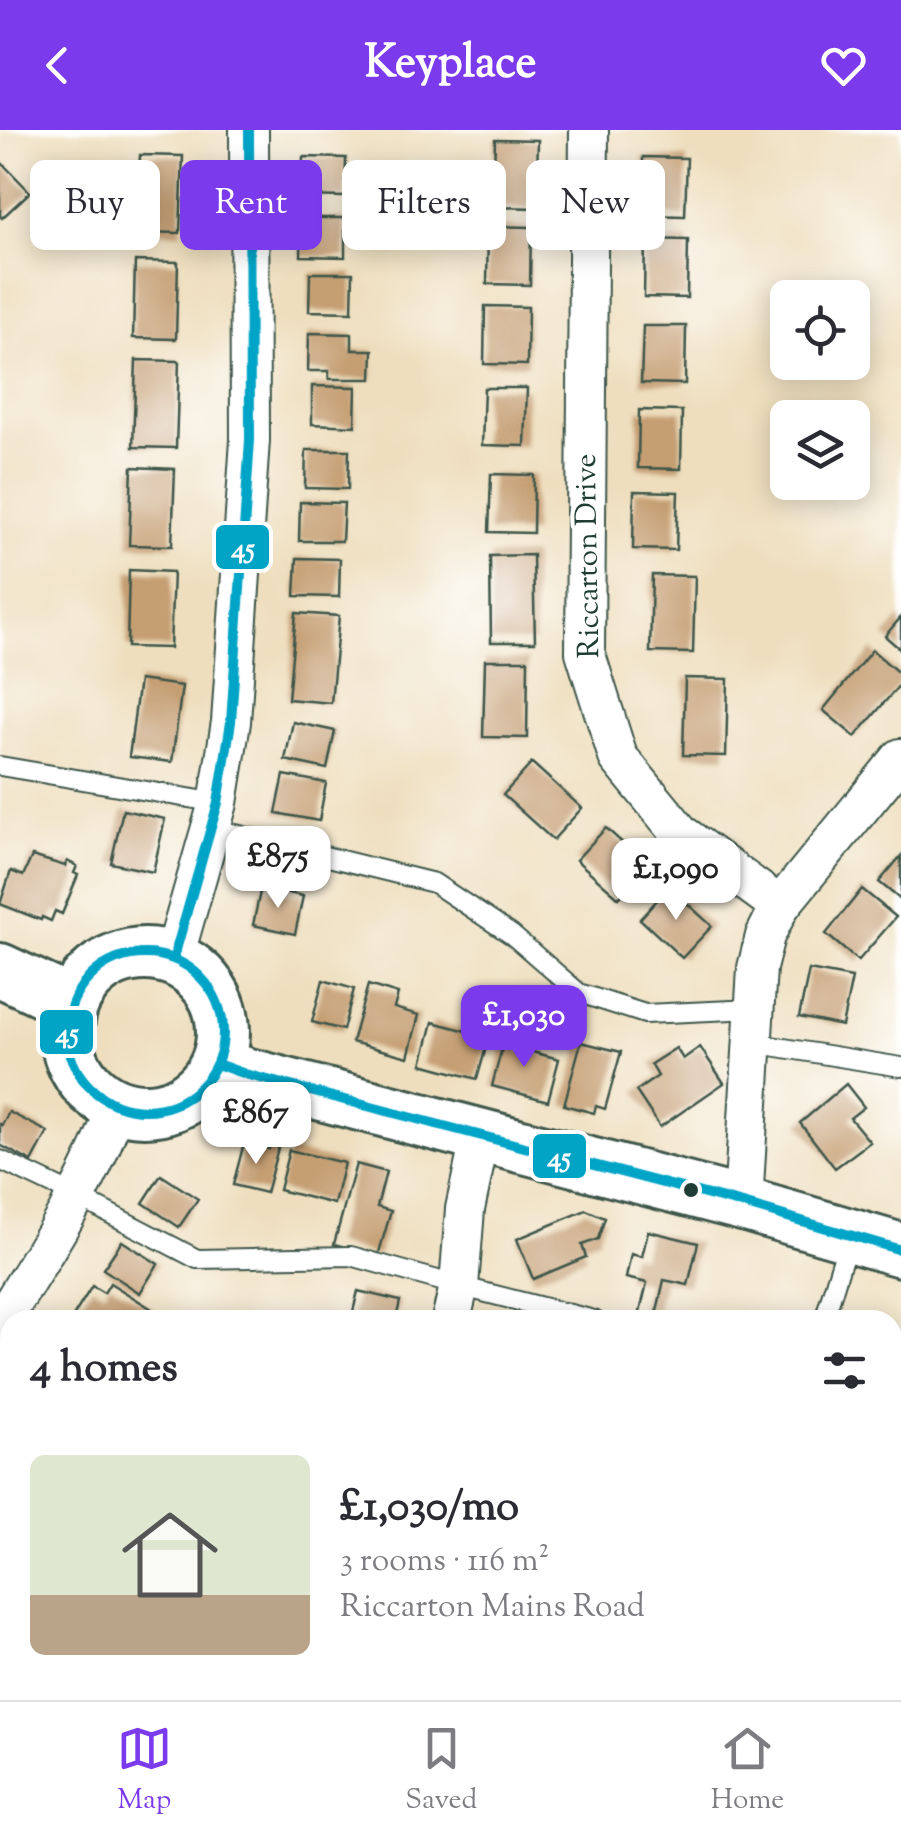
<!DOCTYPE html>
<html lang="en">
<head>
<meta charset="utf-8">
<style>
	:root { --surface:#fff; --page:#f2f2f3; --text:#2b2b33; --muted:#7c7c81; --line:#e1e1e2; --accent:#7c3aed }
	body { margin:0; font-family:"Sorts Mill Goudy",serif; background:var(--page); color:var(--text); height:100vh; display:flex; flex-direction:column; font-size:38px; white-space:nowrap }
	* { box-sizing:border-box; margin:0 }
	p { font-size:32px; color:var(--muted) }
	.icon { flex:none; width:55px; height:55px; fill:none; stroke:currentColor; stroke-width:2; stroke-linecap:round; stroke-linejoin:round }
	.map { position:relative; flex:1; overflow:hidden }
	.side { position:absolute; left:0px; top:1180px; width:902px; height:390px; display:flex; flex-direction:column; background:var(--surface); border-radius:30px 30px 0 0; box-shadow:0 5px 25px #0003 }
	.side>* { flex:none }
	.top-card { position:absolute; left:30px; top:30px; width:842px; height:90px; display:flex; gap:20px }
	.controls { position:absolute; left:770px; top:150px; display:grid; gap:20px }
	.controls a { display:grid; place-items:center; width:100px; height:100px; border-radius:15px; background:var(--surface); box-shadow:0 5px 25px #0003; font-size:50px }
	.price { position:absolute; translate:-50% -85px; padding:0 22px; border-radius:20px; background:#fff; color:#222; font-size:32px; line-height:65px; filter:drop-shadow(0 2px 5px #0008) }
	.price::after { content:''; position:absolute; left:50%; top:60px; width:30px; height:22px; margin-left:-15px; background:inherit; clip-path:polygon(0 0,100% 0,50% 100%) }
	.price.active { background:var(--accent); color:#fff }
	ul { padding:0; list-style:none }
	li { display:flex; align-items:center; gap:30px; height:250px; padding:0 30px }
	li+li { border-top:2px solid var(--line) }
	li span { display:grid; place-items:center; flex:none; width:280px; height:200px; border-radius:15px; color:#555 }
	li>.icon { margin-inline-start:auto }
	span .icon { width:120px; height:120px; fill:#fffc; stroke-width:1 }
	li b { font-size:42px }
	h2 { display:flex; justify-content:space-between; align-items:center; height:120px; padding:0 30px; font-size:42px }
	.chip { padding:0 35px; border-radius:15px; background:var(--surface); box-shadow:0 5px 25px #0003; font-size:35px; line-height:90px }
	.chip.active { background:var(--accent); color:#fff }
	header { display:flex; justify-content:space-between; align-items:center; height:130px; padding:0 30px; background:var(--accent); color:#fff; font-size:45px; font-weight:800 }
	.dock { display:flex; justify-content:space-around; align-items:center; height:140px; border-top:2px solid var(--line); background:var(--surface); font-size:28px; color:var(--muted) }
	.dock a { display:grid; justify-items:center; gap:5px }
	.dock .active { color:var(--accent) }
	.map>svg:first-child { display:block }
	.building { fill:#c59e72 }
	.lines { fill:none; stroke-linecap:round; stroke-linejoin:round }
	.lane-casing { stroke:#3e5549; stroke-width:22 }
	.street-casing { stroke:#3e5549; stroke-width:42 }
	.secondary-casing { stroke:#3e5549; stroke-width:58 }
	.lane { stroke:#fff; stroke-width:18 }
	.street { stroke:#fff; stroke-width:38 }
	.secondary { stroke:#fff; stroke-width:52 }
	.bus-1-casing { stroke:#fff; stroke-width:18 }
	.bus-1 { stroke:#02a4c6; stroke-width:10 }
	.bus-dot { fill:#1f3d34; stroke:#fff; stroke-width:4 }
	.labels { text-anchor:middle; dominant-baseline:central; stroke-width:8; stroke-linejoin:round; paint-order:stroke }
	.street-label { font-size:30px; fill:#1f3d34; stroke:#fff }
	.line-badge { stroke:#fff; stroke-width:4 }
	.badge-label { font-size:28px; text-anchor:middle; font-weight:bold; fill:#fff }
</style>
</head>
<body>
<header><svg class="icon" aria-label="back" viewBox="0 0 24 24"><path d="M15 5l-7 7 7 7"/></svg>Keyplace<svg class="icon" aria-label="heart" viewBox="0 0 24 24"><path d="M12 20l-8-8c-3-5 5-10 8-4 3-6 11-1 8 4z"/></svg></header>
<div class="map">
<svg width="901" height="1570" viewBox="0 0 901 1570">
	<rect width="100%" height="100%" fill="#fff"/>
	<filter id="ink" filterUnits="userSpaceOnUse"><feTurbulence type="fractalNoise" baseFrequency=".01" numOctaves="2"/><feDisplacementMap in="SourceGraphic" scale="20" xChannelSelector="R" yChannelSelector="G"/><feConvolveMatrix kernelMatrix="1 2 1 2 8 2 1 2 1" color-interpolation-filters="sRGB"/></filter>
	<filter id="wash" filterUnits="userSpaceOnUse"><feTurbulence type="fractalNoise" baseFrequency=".0048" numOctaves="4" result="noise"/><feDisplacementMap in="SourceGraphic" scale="40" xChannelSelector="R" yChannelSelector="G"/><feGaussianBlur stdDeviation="2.25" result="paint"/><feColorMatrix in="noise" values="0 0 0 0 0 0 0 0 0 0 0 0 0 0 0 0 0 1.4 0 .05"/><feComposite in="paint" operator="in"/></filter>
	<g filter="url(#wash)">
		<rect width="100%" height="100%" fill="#eedebd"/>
		<g id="blocks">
			<g class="building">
				<polygon points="495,9 538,10 536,78 493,77"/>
				<polygon points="140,25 183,26 180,103 137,102"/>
				<polygon points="303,27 346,28 345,67 302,66"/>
				<polygon points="643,27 687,28 685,86 642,85"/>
				<polygon points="0,31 30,62 2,88 0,86"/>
				<polygon points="302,88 345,88 345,127 301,126"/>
				<polygon points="488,96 531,97 530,155 487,154"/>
				<polygon points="645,109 688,110 687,168 644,167"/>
				<polygon points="135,131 178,132 176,209 133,208"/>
				<polygon points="310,143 353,143 352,182 309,181"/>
				<polygon points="485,176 528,177 527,235 484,234"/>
				<polygon points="643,196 686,196 685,254 641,253"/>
				<polygon points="309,203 352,204 352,220 373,220 372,249 329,249 329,241 308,241"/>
				<polygon points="136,230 179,231 176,318 133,317"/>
				<polygon points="312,256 356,257 355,296 312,294"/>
				<polygon points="484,258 527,258 525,316 482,315"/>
				<polygon points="639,280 682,281 681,339 638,338"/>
				<polygon points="306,320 349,320 348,359 305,358"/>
				<polygon points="132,337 175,339 172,416 129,415"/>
				<polygon points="491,344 534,345 533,403 489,402"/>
				<polygon points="634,361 678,362 676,420 633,419"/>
				<polygon points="300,372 344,373 342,411 299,411"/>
				<polygon points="533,425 535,512 491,512 490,426"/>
				<polygon points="297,428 340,429 339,467 295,466"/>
				<polygon points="129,440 173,442 170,518 127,517"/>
				<polygon points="652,445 695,446 693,523 650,522"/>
				<polygon points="296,483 339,486 331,573 288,569"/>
				<polygon points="901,487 901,520 885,506"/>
				<polygon points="872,520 901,545 901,553 855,607 823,580"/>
				<polygon points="485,530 528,530 527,608 483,607"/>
				<polygon points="685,548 728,549 726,626 683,625"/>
				<polygon points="139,550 182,556 172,632 129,627"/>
				<polygon points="293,592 335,601 327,639 285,630"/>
				<polygon points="532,633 582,678 553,710 503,665"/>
				<polygon points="284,645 326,653 319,691 276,683"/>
				<polygon points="123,680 165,689 153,742 111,733"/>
				<polygon points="606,698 648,736 619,768 576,730"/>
				<polygon points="32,726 65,736 67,731 77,736 74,743 78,745 62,784 55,781 51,791 42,787 41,790 0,774 11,741 23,746"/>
				<polygon points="901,726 901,770 879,752"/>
				<polygon points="261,757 303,766 295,804 253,795"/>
				<polygon points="669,757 712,796 682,828 640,789"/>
				<polygon points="862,759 896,787 858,831 826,804"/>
				<polygon points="809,840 852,848 842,896 799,887"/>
				<polygon points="323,850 354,859 343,900 312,892"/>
				<polygon points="368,855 398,864 394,878 419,885 408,927 352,912"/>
				<polygon points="433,892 489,907 477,949 422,934"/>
				<polygon points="507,899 521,903 517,918 559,929 548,971 492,956"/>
				<polygon points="581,912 621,922 605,979 596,976 594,983 564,975"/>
				<polygon points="700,917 724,953 660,997 636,961 658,946 651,934 676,918 683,929"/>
				<polygon points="846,954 864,977 850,988 870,1012 835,1038 800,993"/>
				<polygon points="9,982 48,1002 32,1032 0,1015 0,994 2,995"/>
				<polygon points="271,1011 279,1014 266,1063 233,1055 244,1013 269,1019"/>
				<polygon points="289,1020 344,1033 334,1074 279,1060"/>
				<polygon points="356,1034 386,1042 377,1077 391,1081 378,1126 334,1114"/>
				<polygon points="161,1045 198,1069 179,1097 143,1073"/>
				<polygon points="586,1080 605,1088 598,1109 582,1115 586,1127 533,1149 517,1109"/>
				<polygon points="648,1101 698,1113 688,1155 664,1150 655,1190 639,1186 647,1153 626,1148 631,1124 642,1127"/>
				<polygon points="122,1111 158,1134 140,1163 103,1139"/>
				<polygon points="110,1153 155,1181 149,1190 82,1190 74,1185 92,1156 104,1163"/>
				<polygon points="358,1161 400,1171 396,1190 351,1190"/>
				<polygon points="6,1281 10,1284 10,1338 0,1332 0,1290"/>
				<polygon points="0,1339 10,1346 10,1406 0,1404"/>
				<polygon points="0,1430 10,1430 10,1545 0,1533"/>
				<polygon points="271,1560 315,1560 313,1570 268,1570"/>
				<polygon points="660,1560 699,1560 696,1570 657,1570"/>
				<polygon points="737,1560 754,1560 785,1570 734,1570"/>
			</g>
		</g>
	</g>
	<g filter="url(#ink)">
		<use href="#blocks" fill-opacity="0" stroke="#3e5549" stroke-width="2.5"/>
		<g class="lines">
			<g class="lane-casing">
				<g id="lane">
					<polyline points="0,636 218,673"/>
					<polyline points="211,698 434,753 512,805 579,863 645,884 754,879"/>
					<polyline points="753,913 901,937"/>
					<polyline points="0,1030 76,1066 197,1129 351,1126 459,1156 594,1190"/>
					<polyline points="824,1190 848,1111"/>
					<polyline points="892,1243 901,1246"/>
					<polyline points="64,1570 76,1560"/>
					<polyline points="716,1570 718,1560"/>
				</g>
			</g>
			<g class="street-casing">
				<g id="street">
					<polyline points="589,0 585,522 618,627 681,704 780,776"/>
					<polyline points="174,827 218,673 231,592 250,310 249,0"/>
					<polyline points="743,1074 757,838 765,806 780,776 901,628"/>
					<polyline points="451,1190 459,1156 465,1079 481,1004"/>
					<path d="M0,1194c42,-70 91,-140 116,-218"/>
					<polyline points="367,1570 370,1560"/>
				</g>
			</g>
			<g class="secondary-casing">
				<g id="secondary">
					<circle cx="145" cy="902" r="78"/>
					<polyline points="0,840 71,873"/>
					<polyline points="217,934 245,944 743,1074 901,1120"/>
				</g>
			</g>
			<use href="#lane" class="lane"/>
			<use href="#street" class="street"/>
			<use href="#secondary" class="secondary"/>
			<g class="bus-1-casing">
				<g id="bus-1">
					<circle cx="145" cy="902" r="78"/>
					<polyline points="174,827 218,673 231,592 250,310 249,0"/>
					<polyline points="217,934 245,944 743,1074 901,1120"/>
				</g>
			</g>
			<use href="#bus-1" class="bus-1"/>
		</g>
	</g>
	<circle class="bus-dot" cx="691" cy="1060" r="9"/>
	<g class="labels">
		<g class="street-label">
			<text transform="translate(589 426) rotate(-91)">Riccarton Drive</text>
		</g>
	</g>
	<g class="line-badge">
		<rect x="214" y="393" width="57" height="48" rx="10" fill="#02a4c6"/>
		<rect x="38" y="878" width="57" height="48" rx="10" fill="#02a4c6"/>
		<rect x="531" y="1002" width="57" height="48" rx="10" fill="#02a4c6"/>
	</g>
	<g class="badge-label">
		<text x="243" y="427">45</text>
		<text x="67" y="912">45</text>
		<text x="559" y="1036">45</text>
	</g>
</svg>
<div class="controls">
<a><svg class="icon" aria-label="locate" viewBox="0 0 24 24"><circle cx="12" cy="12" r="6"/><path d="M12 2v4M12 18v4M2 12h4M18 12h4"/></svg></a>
<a><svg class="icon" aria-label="layers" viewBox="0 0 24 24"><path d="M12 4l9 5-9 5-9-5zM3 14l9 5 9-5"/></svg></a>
</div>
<b class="price" style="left:278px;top:781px">£875</b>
<b class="price" style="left:676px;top:793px">£1,090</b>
<b class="price active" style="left:524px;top:940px">£1,030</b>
<b class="price" style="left:256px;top:1037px">£867</b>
<div class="top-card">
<a class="chip">Buy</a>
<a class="chip active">Rent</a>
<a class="chip">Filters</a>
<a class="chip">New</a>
</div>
<section class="side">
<h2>4 homes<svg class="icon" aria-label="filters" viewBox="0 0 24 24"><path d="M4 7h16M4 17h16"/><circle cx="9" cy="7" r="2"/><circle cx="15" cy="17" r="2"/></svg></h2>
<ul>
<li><span style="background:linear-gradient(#dfe7d0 70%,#b9a48a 0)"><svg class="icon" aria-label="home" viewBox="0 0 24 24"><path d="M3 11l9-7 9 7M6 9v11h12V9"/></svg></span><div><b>£1,030/mo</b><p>3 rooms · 116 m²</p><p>Riccarton Mains Road</p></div></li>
</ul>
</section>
</div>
<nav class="dock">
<a class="active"><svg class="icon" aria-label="map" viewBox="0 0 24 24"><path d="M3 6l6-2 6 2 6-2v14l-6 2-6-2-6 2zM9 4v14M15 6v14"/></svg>Map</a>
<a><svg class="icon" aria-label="saved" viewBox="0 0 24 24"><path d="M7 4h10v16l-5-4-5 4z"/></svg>Saved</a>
<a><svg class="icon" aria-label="home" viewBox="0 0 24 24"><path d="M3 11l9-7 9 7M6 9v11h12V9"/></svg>Home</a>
</nav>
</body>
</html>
